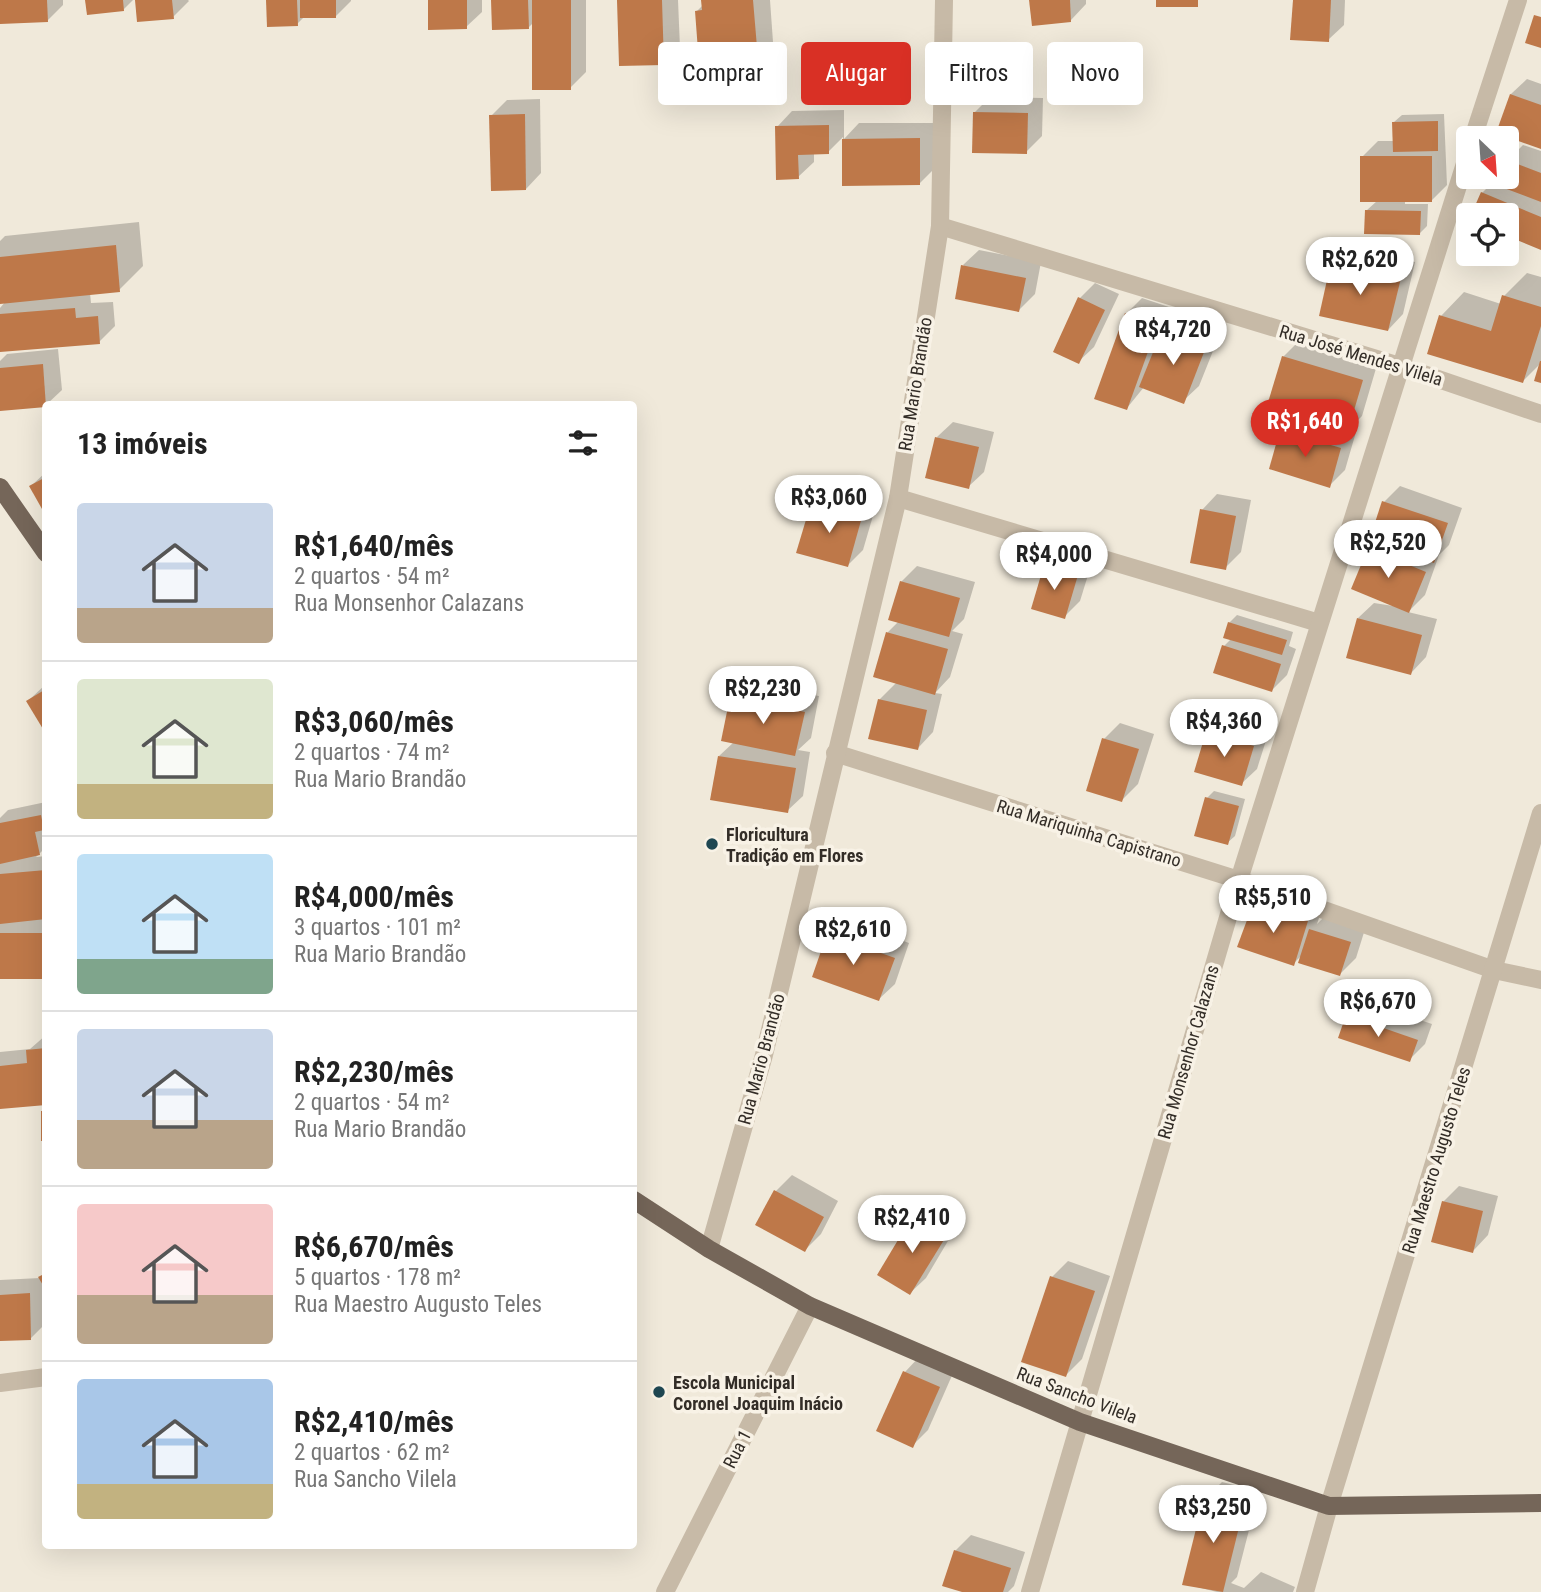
<!DOCTYPE html>
<html lang="pt">
<head>
<meta charset="utf-8">
<style>
	:root { --surface:#fff; --page:#f2f2f2; --text:#222; --muted:#767676; --line:#e0e0e0; --accent:#d93025 }
	body { margin:0; font-family:"Roboto Condensed",sans-serif; background:var(--page); color:var(--text); height:100vh; display:flex; flex-direction:column; font-size:26px; white-space:nowrap }
	* { box-sizing:border-box; margin:0 }
	p { font-size:23px; color:var(--muted) }
	.icon { flex:none; width:38px; height:38px; fill:none; stroke:currentColor; stroke-width:2; stroke-linecap:round; stroke-linejoin:round }
	.map { position:relative; flex:1; overflow:hidden }
	.panel { position:absolute; left:42px; top:401px; width:595px; height:1148px; display:flex; flex-direction:column; background:var(--surface); border-radius:7px; box-shadow:0 7px 28px #0002 }
	.panel>* { flex:none }
	.hud { position:absolute; left:658px; top:42px; width:665px; height:63px; display:flex; gap:14px }
	.needle { width:46px; rotate:155deg }
	.controls { position:absolute; left:1456px; top:126px; display:grid; gap:14px }
	.controls a { display:grid; place-items:center; width:63px; height:63px; border-radius:7px; background:var(--surface); box-shadow:0 7px 28px #0002; font-size:35px }
	.price { position:absolute; translate:-50% -60px; padding:0 16px; border-radius:24px; background:#fff; color:#222; font-size:23px; line-height:46px; filter:drop-shadow(0 2px 4px #0008) }
	.price::after { content:''; position:absolute; left:50%; top:42px; width:21px; height:16px; margin-left:-10px; background:inherit; clip-path:polygon(0 0,100% 0,50% 100%) }
	.price.active { background:var(--accent); color:#fff }
	ul { padding:0; list-style:none }
	li { display:flex; align-items:center; gap:21px; height:175px; padding:0 35px }
	li+li { border-top:2px solid var(--line) }
	li span { display:grid; place-items:center; flex:none; width:196px; height:140px; border-radius:7px; color:#555 }
	li>.icon { margin-inline-start:auto }
	span .icon { width:84px; height:84px; fill:#fffc; stroke-width:1 }
	li b { font-size:30px }
	h2 { display:flex; justify-content:space-between; align-items:center; height:84px; padding:0 35px; font-size:30px }
	.tag { padding:0 24px; border-radius:7px; background:var(--surface); box-shadow:0 7px 28px #0002; font-size:24px; line-height:63px }
	.tag.active { background:var(--accent); color:#fff }
	.map>svg:first-child { display:block }
	.shadow { fill:#0003 }
	.building { fill:#be7849 }
	.lines { fill:none; stroke-linecap:round; stroke-linejoin:round }
	.minor { stroke:#c7baa7; stroke-width:18 }
	.major { stroke:#756659; stroke-width:18 }
	.poi-dot { fill:#1f4752; stroke:#f8f2e6; stroke-width:2.5 }
	.labels { text-anchor:middle; dominant-baseline:central; stroke-width:7; stroke-linejoin:round; paint-order:stroke }
	.street-label { font-size:18px; fill:#332d27; stroke:#f8f2e6 }
	.poi-label { font-size:18px; font-weight:bold; fill:#332d27; stroke:#f8f2e6; text-anchor:start }
</style>
</head>
<body>
<div class="map">
<svg width="1541" height="1592" viewBox="0 0 1541 1592">
	<rect width="100%" height="100%" fill="#f0e9da"/>
	<g class="shadow">
		<polygon points="0,0 63,0 63,5 47,21 0,23"/>
		<polygon points="87,0 133,0 123,10"/>
		<polygon points="137,0 188,0 189,1 173,17"/>
		<polygon points="268,0 351,0 351,1 335,17 304,17 297,24"/>
		<polygon points="429,0 482,0 482,12 466,27"/>
		<polygon points="493,0 586,0 586,72 570,88 534,22 528,28"/>
		<polygon points="618,0 678,0 680,48 664,63"/>
		<polygon points="702,0 770,0 773,42 757,57 696,12 703,5"/>
		<polygon points="1031,0 1086,0 1086,4 1071,20"/>
		<polygon points="1295,0 1345,0 1344,25 1328,40"/>
		<polygon points="1527,79 1541,84 1541,147 1498,132 1511,94"/>
		<polygon points="990,97 1043,98 1042,136 1026,152 974,113"/>
		<polygon points="540,99 541,173 526,189 491,116 507,100"/>
		<polygon points="844,110 844,139 859,123 935,123 935,168 919,184 844,184 843,137 828,152 814,153 814,162 798,177 777,127 792,111"/>
		<polygon points="1444,114 1447,185 1432,200 1405,200 1405,204 1428,204 1427,226 1420,233 1367,210 1377,201 1362,157 1378,141 1395,141 1394,122 1402,115"/>
		<polygon points="1523,145 1541,151 1541,248 1507,234 1507,215 1472,215 1482,193 1498,177 1507,177 1508,160"/>
		<polygon points="139,222 143,266 119,290 90,293 91,303 113,302 115,326 99,342 0,350 0,308 6,301 0,302 0,241 5,236"/>
		<polygon points="1349,247 1415,262 1403,314 1388,330 1333,263"/>
		<polygon points="979,250 1041,262 1035,294 1019,310 963,265"/>
		<polygon points="1527,273 1541,277 1541,363 1523,381 1441,316 1464,292 1501,304 1504,296"/>
		<polygon points="1095,283 1119,294 1094,347 1078,362 1080,298"/>
		<polygon points="1142,298 1172,308 1165,329 1179,315 1221,331 1199,386 1183,401 1144,387 1127,408 1126,314"/>
		<polygon points="1299,341 1377,365 1362,416 1348,430 1356,432 1345,470 1329,486 1282,431 1296,417 1283,357"/>
		<polygon points="58,349 62,390 47,404 0,410 0,361 7,354"/>
		<polygon points="953,422 994,432 984,472 968,487 937,437"/>
		<polygon points="46,472 46,513 31,486"/>
		<polygon points="1400,486 1462,508 1449,545 1439,555 1425,595 1408,612 1437,619 1426,657 1411,673 1358,618 1374,603 1400,607 1369,549 1377,542 1384,502"/>
		<polygon points="828,488 877,502 863,550 847,566 812,504"/>
		<polygon points="1217,494 1251,500 1241,552 1225,568 1202,510"/>
		<polygon points="1061,550 1093,559 1080,601 1064,617 1046,566"/>
		<polygon points="917,566 975,582 964,619 952,631 963,634 950,677 935,693 942,694 933,732 918,748 879,700 897,682 875,676 888,632 899,621 901,582"/>
		<polygon points="1237,615 1293,632 1289,646 1296,649 1287,675 1272,690 1224,646 1231,639 1229,623"/>
		<polygon points="747,683 819,696 811,738 798,750 810,752 803,796 787,811 719,756 734,742 731,698"/>
		<polygon points="46,684 46,730 28,701"/>
		<polygon points="1223,718 1269,731 1257,769 1241,784 1207,733"/>
		<polygon points="1120,723 1154,734 1138,784 1122,800 1104,739"/>
		<polygon points="1214,791 1245,799 1235,836 1227,843 1207,798"/>
		<polygon points="46,802 46,847 36,857 46,856 46,978 0,977 0,818 8,810"/>
		<polygon points="1270,889 1323,906 1317,924 1327,914 1366,926 1356,958 1340,974 1303,954 1293,964 1254,905"/>
		<polygon points="845,919 909,943 895,984 879,999 829,935"/>
		<polygon points="1363,1001 1432,1024 1425,1044 1409,1060 1347,1016"/>
		<polygon points="46,1035 46,1103 0,1107 0,1052 30,1049"/>
		<polygon points="792,1175 838,1201 821,1234 805,1250 758,1225 776,1191"/>
		<polygon points="1459,1186 1498,1196 1488,1235 1473,1251 1443,1202"/>
		<polygon points="930,1201 961,1219 926,1278 910,1293 915,1216"/>
		<polygon points="1068,1261 1110,1276 1082,1359 1066,1375 1052,1277"/>
		<polygon points="46,1273 46,1323 31,1338 0,1339 0,1280 40,1278"/>
		<polygon points="920,1356 954,1371 928,1430 912,1446 878,1431 905,1372"/>
		<polygon points="1222,1482 1259,1491 1237,1577 1231,1583 1244,1588 1261,1572 1295,1587 1293,1592 1217,1592 1185,1584 1206,1498"/>
		<polygon points="971,1535 1025,1552 1014,1586 1008,1592 968,1592 955,1551"/>
	</g>
	<g class="building">
		<polygon points="0,0 47,0 48,22 0,24"/>
		<polygon points="85,0 123,0 124,11 87,15"/>
		<polygon points="135,0 172,0 174,19 137,22"/>
		<polygon points="266,0 297,0 298,26 267,27"/>
		<rect x="300" y="0" width="36" height="18"/>
		<polygon points="428,0 467,0 467,29 428,30"/>
		<polygon points="491,0 528,0 529,29 492,30"/>
		<rect x="532" y="0" width="39" height="90"/>
		<polygon points="617,0 662,0 664,65 619,66"/>
		<polygon points="701,0 753,0 758,59 699,64 695,11 702,10"/>
		<polygon points="1029,0 1070,0 1071,22 1032,26"/>
		<rect x="1156" y="0" width="42" height="7"/>
		<polygon points="1293,0 1331,0 1329,42 1290,40"/>
		<polygon points="1534,15 1541,17 1541,48 1525,43"/>
		<polygon points="1510,94 1541,105 1541,149 1496,133"/>
		<polygon points="973,112 1028,113 1027,154 972,153"/>
		<polygon points="525,114 526,190 491,191 489,115"/>
		<polygon points="1438,121 1438,151 1393,152 1392,122"/>
		<polygon points="829,125 829,154 798,155 799,179 776,180 775,126"/>
		<polygon points="920,138 920,185 842,186 842,139"/>
		<rect x="1360" y="156" width="72" height="46"/>
		<polygon points="1507,160 1541,173 1541,202 1496,185 1499,177 1507,177"/>
		<polygon points="1481,192 1541,217 1541,250 1507,236 1507,215 1471,215"/>
		<polygon points="1365,210 1421,211 1420,235 1364,234"/>
		<polygon points="116,245 120,292 0,304 0,257"/>
		<polygon points="1331,262 1401,278 1388,331 1319,316"/>
		<polygon points="961,265 1026,278 1019,312 955,299"/>
		<polygon points="1502,295 1541,307 1541,326 1523,383 1427,354 1439,315 1491,331"/>
		<polygon points="1078,297 1105,310 1079,364 1053,352"/>
		<polygon points="75,308 76,318 98,316 100,344 0,352 0,314"/>
		<polygon points="1125,313 1158,324 1127,410 1094,399"/>
		<polygon points="1162,330 1206,347 1184,404 1139,387"/>
		<polygon points="1282,356 1363,380 1347,434 1266,409"/>
		<polygon points="1540,361 1541,361 1541,383 1534,381"/>
		<polygon points="43,364 46,407 0,411 0,368"/>
		<polygon points="1280,430 1341,448 1330,488 1269,469"/>
		<polygon points="935,437 979,447 969,489 925,478"/>
		<polygon points="46,477 46,516 29,486"/>
		<polygon points="1382,501 1448,523 1434,563 1369,541"/>
		<polygon points="811,503 862,517 848,567 796,553"/>
		<polygon points="1200,509 1236,516 1226,570 1190,563"/>
		<polygon points="1368,548 1426,572 1409,613 1351,589"/>
		<polygon points="1044,565 1078,575 1065,619 1031,609"/>
		<polygon points="900,581 960,598 949,637 888,620"/>
		<polygon points="1357,618 1422,635 1411,675 1346,658"/>
		<polygon points="1228,622 1287,640 1282,655 1223,638"/>
		<polygon points="886,632 948,649 935,695 873,677"/>
		<polygon points="1222,645 1281,664 1272,692 1213,673"/>
		<polygon points="46,689 46,734 26,701"/>
		<polygon points="730,697 805,712 795,756 721,741"/>
		<polygon points="878,699 927,710 918,750 868,739"/>
		<polygon points="1206,732 1254,746 1242,786 1194,772"/>
		<polygon points="1102,738 1139,749 1122,802 1086,791"/>
		<polygon points="718,756 796,768 788,813 710,800"/>
		<polygon points="1205,797 1239,806 1228,845 1194,836"/>
		<polygon points="41,815 44,830 35,832 40,855 0,864 0,823"/>
		<polygon points="46,870 46,919 0,924 0,874"/>
		<polygon points="1253,904 1308,921 1294,966 1237,947"/>
		<polygon points="1309,929 1351,942 1340,976 1298,963"/>
		<rect x="0" y="933" width="46" height="46"/>
		<polygon points="827,934 895,958 879,1001 812,977"/>
		<polygon points="1346,1015 1418,1040 1410,1062 1338,1038"/>
		<polygon points="46,1048 46,1105 0,1109 0,1066 27,1063 26,1050"/>
		<rect x="41" y="1111" width="5" height="30"/>
		<polygon points="774,1190 824,1217 805,1252 755,1225"/>
		<polygon points="1442,1201 1483,1211 1473,1253 1431,1242"/>
		<polygon points="913,1215 947,1235 910,1295 877,1275"/>
		<polygon points="46,1273 46,1290 38,1277"/>
		<polygon points="1050,1276 1095,1291 1066,1377 1021,1362"/>
		<polygon points="30,1293 31,1340 0,1341 0,1295"/>
		<polygon points="903,1371 940,1387 913,1448 876,1431"/>
		<polygon points="1204,1497 1244,1507 1223,1592 1182,1585"/>
		<polygon points="954,1550 1011,1568 1003,1592 962,1592 942,1586"/>
	</g>
	<g class="lines">
		<g class="minor">
			<polyline points="1473,138 1518,0"/>
			<polyline points="940,226 1400,366 1541,414"/>
			<polyline points="898,498 1319,623"/>
			<polyline points="835,753 1239,880 1494,970 1541,980"/>
			<polyline points="709,1249 764,1055 898,498 940,226 944,0"/>
			<polyline points="0,1383 46,1377"/>
			<polyline points="665,1592 810,1306"/>
			<polyline points="1030,1592 1239,880 1468,154"/>
			<polyline points="1305,1592 1329,1506 1541,813"/>
		</g>
		<g class="major">
			<polyline points="0,487 46,553"/>
			<polyline points="634,1200 709,1249 810,1306 1080,1422 1329,1506 1541,1503"/>
		</g>
	</g>
	<g class="poi-dot">
		<circle cx="712" cy="844" r="7"/>
		<circle cx="659" cy="1392" r="7"/>
	</g>
	<g class="labels">
		<g class="street-label">
			<text transform="translate(1361 355) rotate(17)">Rua José Mendes Vilela</text>
			<text transform="translate(915 384) rotate(-81)">Rua Mario Brandão</text>
			<text transform="translate(1089 833) rotate(17)">Rua Mariquinha Capistrano</text>
			<text transform="translate(1188 1052) rotate(-74)">Rua Monsenhor Calazans</text>
			<text transform="translate(761 1059) rotate(-75)">Rua Mario Brandão</text>
			<text transform="translate(1436 1160) rotate(-73)">Rua Maestro Augusto Teles</text>
			<text transform="translate(1077 1395) rotate(21)">Rua Sancho Vilela</text>
			<text transform="translate(737 1449) rotate(-63)">Rua 1</text>
		</g>
		<g class="poi-label">
			<text x="726" y="834">Floricultura<tspan x="726" dy="21">Tradição em Flores</tspan></text>
			<text x="673" y="1382">Escola Municipal<tspan x="673" dy="21">Coronel Joaquim Inácio</tspan></text>
		</g>
	</g>
</svg>
<div class="controls">
<a><svg class="needle" viewBox="-14 -14 28 28"><path d="M0-13l5 13h-10z" fill="#e53935"/><path d="M0 13l5-13h-10z" fill="#767676"/></svg></a>
<a><svg class="icon" aria-label="locate" viewBox="0 0 24 24"><circle cx="12" cy="12" r="6"/><path d="M12 2v4M12 18v4M2 12h4M18 12h4"/></svg></a>
</div>
<b class="price" style="left:1360px;top:297px">R$2,620</b>
<b class="price" style="left:1173px;top:367px">R$4,720</b>
<b class="price active" style="left:1305px;top:459px">R$1,640</b>
<b class="price" style="left:829px;top:535px">R$3,060</b>
<b class="price" style="left:1388px;top:580px">R$2,520</b>
<b class="price" style="left:1054px;top:592px">R$4,000</b>
<b class="price" style="left:763px;top:726px">R$2,230</b>
<b class="price" style="left:1224px;top:759px">R$4,360</b>
<b class="price" style="left:1273px;top:935px">R$5,510</b>
<b class="price" style="left:853px;top:967px">R$2,610</b>
<b class="price" style="left:1378px;top:1039px">R$6,670</b>
<b class="price" style="left:912px;top:1255px">R$2,410</b>
<b class="price" style="left:1213px;top:1545px">R$3,250</b>
<div class="hud">
<a class="tag">Comprar</a>
<a class="tag active">Alugar</a>
<a class="tag">Filtros</a>
<a class="tag">Novo</a>
</div>
<section class="panel">
<h2>13 imóveis<svg class="icon" aria-label="filters" viewBox="0 0 24 24"><path d="M4 7h16M4 17h16"/><circle cx="9" cy="7" r="2"/><circle cx="15" cy="17" r="2"/></svg></h2>
<ul>
<li><span style="background:linear-gradient(#c9d6e8 75%,#b9a48a 0)"><svg class="icon" aria-label="home" viewBox="0 0 24 24"><path d="M3 11l9-7 9 7M6 9v11h12V9"/></svg></span><div><b>R$1,640/mês</b><p>2 quartos · 54 m²</p><p>Rua Monsenhor Calazans</p></div></li>
<li><span style="background:linear-gradient(#dfe7d0 75%,#c2b280 0)"><svg class="icon" aria-label="home" viewBox="0 0 24 24"><path d="M3 11l9-7 9 7M6 9v11h12V9"/></svg></span><div><b>R$3,060/mês</b><p>2 quartos · 74 m²</p><p>Rua Mario Brandão</p></div></li>
<li><span style="background:linear-gradient(#bfe0f5 75%,#7fa58c 0)"><svg class="icon" aria-label="home" viewBox="0 0 24 24"><path d="M3 11l9-7 9 7M6 9v11h12V9"/></svg></span><div><b>R$4,000/mês</b><p>3 quartos · 101 m²</p><p>Rua Mario Brandão</p></div></li>
<li><span style="background:linear-gradient(#c9d6e8 65%,#b9a48a 0)"><svg class="icon" aria-label="home" viewBox="0 0 24 24"><path d="M3 11l9-7 9 7M6 9v11h12V9"/></svg></span><div><b>R$2,230/mês</b><p>2 quartos · 54 m²</p><p>Rua Mario Brandão</p></div></li>
<li><span style="background:linear-gradient(#f6c9c9 65%,#b9a48a 0)"><svg class="icon" aria-label="home" viewBox="0 0 24 24"><path d="M3 11l9-7 9 7M6 9v11h12V9"/></svg></span><div><b>R$6,670/mês</b><p>5 quartos · 178 m²</p><p>Rua Maestro Augusto Teles</p></div></li>
<li><span style="background:linear-gradient(#a9c7e8 75%,#c2b280 0)"><svg class="icon" aria-label="home" viewBox="0 0 24 24"><path d="M3 11l9-7 9 7M6 9v11h12V9"/></svg></span><div><b>R$2,410/mês</b><p>2 quartos · 62 m²</p><p>Rua Sancho Vilela</p></div></li>
</ul>
</section>
</div>
</body>
</html>
